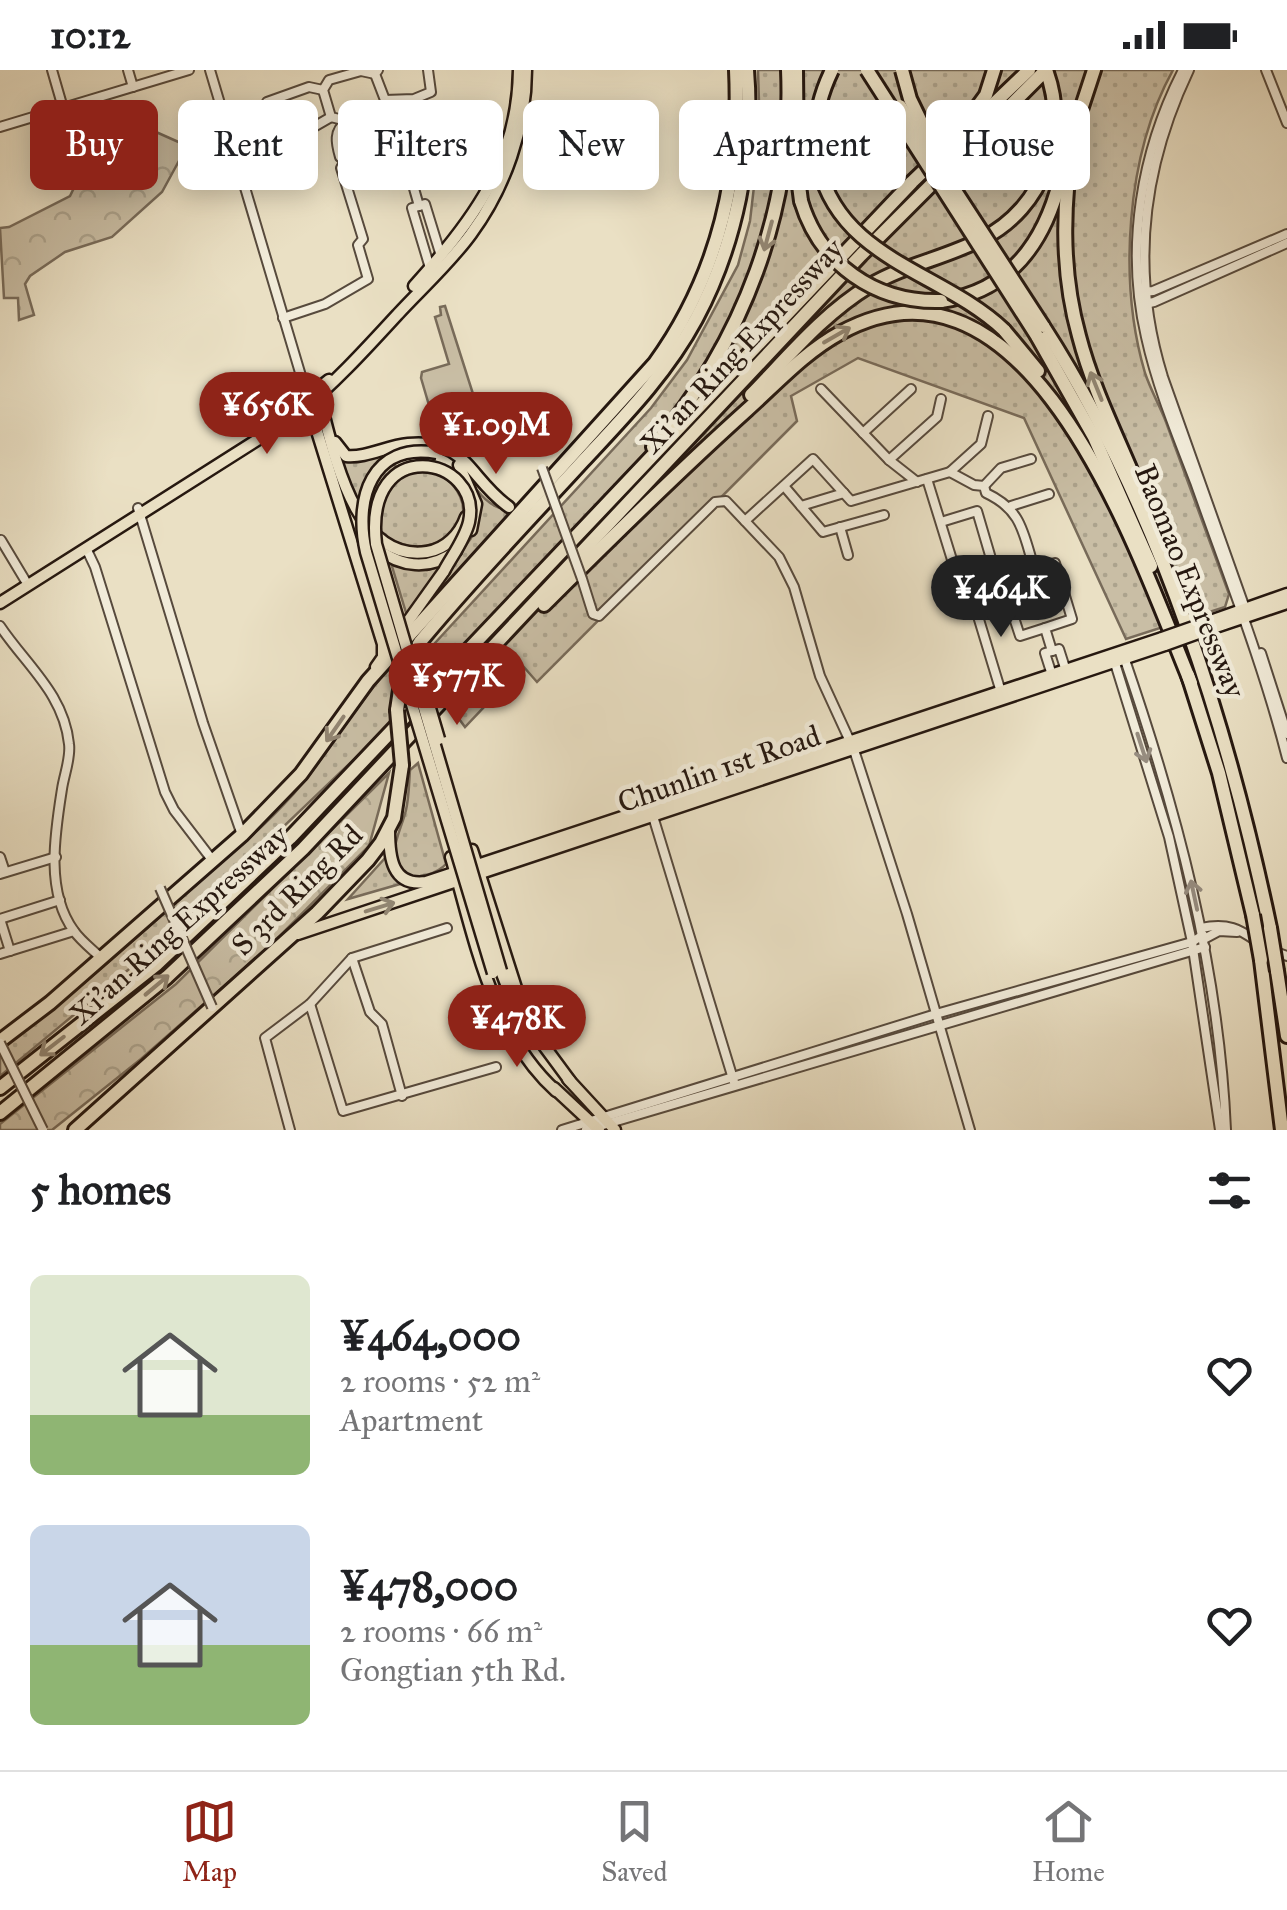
<!DOCTYPE html>
<html lang="en">
<head>
<meta charset="utf-8">
<style>
	:root { --surface:#fff; --page:#f6f6f6; --text:#202124; --muted:#757577; --line:#e0e0e0; --accent:#8f2418 }
	body { margin:0; font-family:"IM FELL Great Primer",serif; background:var(--page); color:var(--text); height:100vh; display:flex; flex-direction:column; font-size:38px; white-space:nowrap }
	* { box-sizing:border-box; margin:0 }
	p { font-size:32px; color:var(--muted) }
	.icon { flex:none; width:55px; height:55px; fill:none; stroke:currentColor; stroke-width:2; stroke-linecap:round; stroke-linejoin:round }
	.map { position:relative; height:1060px; overflow:hidden }
	.details { display:flex; flex-direction:column; background:var(--surface); flex:1 }
	.details>* { flex:none }
	.top-card { position:absolute; left:30px; top:30px; width:1228px; height:90px; display:flex; gap:20px }
	.price { position:absolute; translate:-50% -85px; padding:0 22px; border-radius:35px; background:var(--accent); color:#fff; font-size:32px; line-height:65px; filter:drop-shadow(0 2px 5px #0008) }
	.price::after { content:''; position:absolute; left:50%; top:60px; width:30px; height:22px; margin-left:-15px; background:inherit; clip-path:polygon(0 0,100% 0,50% 100%) }
	.price.current { background:#222; color:#fff }
	ul { padding:0; list-style:none }
	li { display:flex; align-items:center; gap:30px; height:250px; padding:0 30px }
	li span { display:grid; place-items:center; flex:none; width:280px; height:200px; border-radius:15px; color:#555 }
	li>.icon { margin-inline-start:auto }
	span .icon { width:120px; height:120px; fill:#fffc; stroke-width:1 }
	li b { font-size:42px }
	h2 { display:flex; justify-content:space-between; align-items:center; height:120px; padding:0 30px; font-size:42px }
	.tag { padding:0 35px; border-radius:15px; background:var(--surface); box-shadow:0 5px 25px #0003; font-size:35px; line-height:90px }
	.tag.current { background:var(--accent); color:#fff }
	.status { display:flex; justify-content:space-between; align-items:center; height:70px; padding:0 50px; background:var(--surface); direction:ltr }
	.status svg { height:28px; fill:currentColor }
	.menu { display:flex; justify-content:space-around; align-items:center; height:140px; border-top:2px solid var(--line); background:var(--surface); font-size:28px; color:var(--muted) }
	.menu a { display:grid; justify-items:center; gap:5px }
	.menu .current { color:var(--accent) }
	.map>svg:first-child { display:block }
	.grass { fill:url(#grass-dots); stroke:#786b5a; stroke-width:2.5 }
	.park { fill:url(#park-crowns); stroke:#786b5a; stroke-width:2.5 }
	.garden { fill:#c9bea5; stroke:#786b5a; stroke-width:2.5 }
	.lines { fill:none; stroke-linecap:round; stroke-linejoin:round }
	.minor-casing { stroke:#574a3d; stroke-width:12 }
	.major-casing { stroke:#261810; stroke-width:15 }
	.highway-casing { stroke:#261810; stroke-width:18 }
	.minor { stroke:#f1ebd9; stroke-width:8 }
	.major { stroke:#eae0c4; stroke-width:10 }
	.highway { stroke:#eae0c4; stroke-width:12 }
	.minor-bridge-casing { stroke:#574a3d; stroke-width:12; stroke-linecap:butt }
	.major-bridge-casing { stroke:#261810; stroke-width:15; stroke-linecap:butt }
	.highway-bridge-casing { stroke:#261810; stroke-width:18; stroke-linecap:butt }
	.minor-bridge { stroke:#f1ebd9; stroke-width:8 }
	.major-bridge { stroke:#eae0c4; stroke-width:10 }
	.highway-bridge { stroke:#eae0c4; stroke-width:12 }
	.oneway { stroke:#928673 }
	.oneway2 { stroke:#968c7f }
	.labels { text-anchor:middle; dominant-baseline:central; stroke-width:9; stroke-linejoin:round; paint-order:stroke }
	.street-label { font-size:30px; fill:#261810; stroke:#f1ebd9 }
</style>
</head>
<body>
<div class="status"><b>10:12</b><svg viewBox="0 0 49 12"><path d="M0 12V9h3v3zM5 12V6h3v6zM10 12V3h3v9zM15 12V0h3v12zM26 1h20v11H26zM47 4h2v5h-2z"/></svg></div>
<div class="map">
<svg width="1287" height="1060" viewBox="0 0 1287 1060">
	<defs>
		<pattern id="grass-dots" width="8" height="8" patternUnits="userSpaceOnUse" patternTransform="scale(2.5)"><rect width="8" height="8" fill="#c9bea5"/><path d="M2 2h.1M6 6h.1" fill="none" stroke="#aca38d" stroke-width="1.8" stroke-linecap="round"/></pattern>
		<pattern id="park-crowns" width="20" height="18" patternUnits="userSpaceOnUse" patternTransform="scale(2.5)"><rect width="20" height="18" fill="#c9bea5"/><path d="M2 6a3 3 0 1 1 6 0M12 15a3 3 0 1 1 6 0" fill="none" stroke="#aca38d"/></pattern>
	</defs>
	<rect width="100%" height="100%" fill="#eae0c4"/>
	<filter id="stains"><feTurbulence type="fractalNoise" baseFrequency=".002" numOctaves="4"/><feColorMatrix values="0 0 0 0 .2 0 0 0 0 .09 0 0 0 0 .02 0 0 0 .5 -.17"/></filter>
	<radialGradient id="worn" r=".72"><stop offset=".6" stop-color="#630" stop-opacity="0"/><stop offset="1" stop-color="#630" stop-opacity=".3"/></radialGradient>
	<g class="grass">
		<path d="M758,0h415c-47,85 -55,211 -28,303 6,18 15,33 21,49 21,57 42,115 63,172l-4,13 -99,32 -102,-221 -166,-60 -67,38 6,25 -260,261 -14,-16 -58,61 -34,-46 -7,-26 227,-247 36,-48 51,-95 12,-44 10,-86z"/>
		<path d="M385,382l18,24c18,-6 35,-8 49,8 41,48 -42,93 -85,35 -14,-19 -20,-41 -27,-64z"/>
		<path d="M477,420c11,14 22,21 41,20l-106,111 59,-83c7,-15 9,-31 6,-48z"/>
		<polygon points="391,493 427,500 443,496 407,546"/>
		<path d="M390,597c6,19 -1,38 0,58l-221,211 -169,140v-29c68,-46 129,-103 190,-157 38,-34 80,-67 112,-106 31,-38 55,-80 88,-117z"/>
		<path d="M418,693l28,101c-9,10 -27,14 -41,13 -21,-23 -5,-42 1,-67 3,-13 3,-27 4,-40z"/>
		<polygon points="386,787 390,802 400,814 348,829"/>
	</g>
	<g class="park">
		<polygon points="147,34 156,62 183,74 185,81 209,73 211,79 180,89 162,122 112,167 65,182 30,206 25,214 34,245 19,250 18,228 4,228 0,158 9,157 70,126 88,89 133,76 149,58 149,49 142,36"/>
		<polygon points="389,703 369,776 273,873 141,989 52,1060 0,1060 0,1054 176,914"/>
	</g>
	<polygon class="garden" points="445,236 489,374 485,375 485,380 479,382 476,377 465,380 460,369 449,372 438,366 421,308 422,302 449,294 435,247 441,245 440,237"/>
	<g class="lines">
		<g class="minor-casing">
			<g id="minor">
				<polyline points="52,0 63,38"/>
				<polyline points="128,0 133,17"/>
				<polyline points="210,0 307,326"/>
				<polyline points="378,0 375,4 385,30 382,40 405,72 402,78 410,104 416,108 413,115 419,136 425,134 441,186"/>
				<path d="M1183,0c-42,82 -58,177 -37,267 11,50 31,98 49,145 32,91 68,182 92,276"/>
				<path d="M1189,0c-47,99 -59,201 -26,307l83,234"/>
				<polyline points="1266,0 1287,53"/>
				<polyline points="375,4 361,1 329,10 323,20 331,47 347,51 382,40"/>
				<polyline points="385,30 414,29 431,22 428,0"/>
				<polyline points="267,32 309,17 323,20"/>
				<path d="M347,51c-14,10 -11,22 -7,36l5,4 51,-16 4,-7"/>
				<polyline points="0,57 189,0"/>
				<polyline points="281,68 273,68 275,64 281,68 305,62 331,47"/>
				<polyline points="419,136 412,138 430,198"/>
				<polyline points="1143,222 1153,221 1287,164"/>
				<polyline points="1145,234 1154,232 1287,173"/>
				<polyline points="283,248 325,234 368,209 358,175 363,169 341,98 345,91"/>
				<polyline points="821,319 889,390 917,412"/>
				<polyline points="863,363 911,319"/>
				<polyline points="889,390 937,347 941,329"/>
				<polyline points="950,402 981,374 988,346"/>
				<polyline points="927,409 966,535 974,533 1001,622"/>
				<polyline points="784,416 823,462 884,445"/>
				<polyline points="984,416 1001,398 1031,389"/>
				<polyline points="801,436 844,423"/>
				<polyline points="1011,436 1049,424"/>
				<polyline points="138,438 203,653 242,765"/>
				<path d="M745,451l68,-62 38,42 99,-29 24,13 10,1 2,7c36,17 37,39 48,75l21,-5 17,56 -27,9 7,23 -7,2 7,22"/>
				<polyline points="941,452 977,441 997,509"/>
				<polyline points="840,457 848,485"/>
				<polyline points="1,470 25,510"/>
				<polyline points="86,478 95,497 165,722 174,740 213,791"/>
				<polyline points="1001,508 1020,566 1045,558"/>
				<polyline points="582,509 593,544 599,546 715,432 726,431 779,487 794,517 820,606 854,680 907,844 970,1060"/>
				<polyline points="962,520 1034,498"/>
				<path d="M0,556c26,39 64,68 69,118 2,14 -5,31 -7,45 -7,44 -17,103 12,142 7,10 19,19 27,27"/>
				<polyline points="1052,581 1059,579 1066,601"/>
				<polyline points="1261,583 1287,664"/>
				<path d="M1124,587c53,154 95,310 102,473"/>
				<polyline points="1114,590 1169,767 1192,872 1220,1060"/>
				<polyline points="652,743 734,1012"/>
				<polyline points="0,787 5,802"/>
				<polyline points="0,804 56,787"/>
				<polyline points="0,849 60,830"/>
				<polyline points="0,849 10,881"/>
				<path d="M1201,858c44,-10 49,18 86,28"/>
				<polyline points="1204,869 1219,861 1237,862"/>
				<polyline points="0,884 74,861"/>
				<polyline points="352,888 370,942 382,954 402,1026"/>
				<polyline points="310,934 343,1041 496,997"/>
				<polyline points="290,1060 265,968 310,934 352,888 447,858"/>
				<polyline points="562,1060 936,944 1192,872 1203,865"/>
				<polyline points="586,1060 1205,877"/>
			</g>
		</g>
		<g class="major-casing">
			<g id="major">
				<path d="M414,216c59,-65 104,-125 105,-216"/>
				<path d="M313,327h6c14,51 34,166 108,155 19,-3 33,-18 39,-35"/>
				<polyline points="308,332 383,574 383,587 376,597"/>
				<polyline points="291,340 329,310"/>
				<path d="M335,372l11,14c21,2 40,-10 62,-12 59,-6 61,35 101,63"/>
				<polyline points="459,395 476,434 471,460"/>
				<path d="M376,478c25,19 53,23 80,3"/>
				<path d="M0,533l295,-187c38,-31 70,-66 103,-102 24,-26 52,-51 73,-80 34,-46 55,-106 55,-164"/>
				<polyline points="1202,554 1287,524"/>
				<polyline points="1204,561 1287,533"/>
				<polyline points="389,578 444,501"/>
				<path d="M389,760c0,27 3,57 37,52l736,-244"/>
				<polyline points="472,780 524,943 536,965 570,1011"/>
				<path d="M451,787c24,82 40,175 105,234"/>
				<polyline points="298,864 1165,575"/>
				<polyline points="501,901 520,950"/>
				<polyline points="568,1009 615,1060"/>
				<polyline points="554,1018 599,1060"/>
			</g>
		</g>
		<g class="highway-casing">
			<g id="highway">
				<polyline points="796,0 797,100 801,131"/>
				<polyline points="967,51 986,25 994,0"/>
				<path d="M1074,61c-11,69 -14,137 5,205 16,62 48,119 70,179"/>
				<polyline points="1072,67 1094,0"/>
				<path d="M941,231c68,-9 103,-58 119,-121"/>
				<path d="M1043,256c114,177 184,397 227,602"/>
				<polyline points="1004,260 1038,301"/>
				<polyline points="1037,266 1094,367 1151,496"/>
				<path d="M751,325c37,-38 72,-81 118,-109 35,-21 76,-28 113,-47 62,-31 88,-105 64,-169"/>
				<path d="M653,377c90,-104 141,-239 135,-377"/>
				<path d="M544,535c66,-66 133,-132 203,-195 29,-26 58,-58 93,-77 191,-105 299,225 351,350"/>
				<polyline points="1188,605 1219,703 1253,845"/>
				<path d="M397,640l6,-40 17,-28c52,-63 108,-121 163,-181 41,-44 84,-88 113,-142 40,-75 58,-164 51,-249"/>
				<polyline points="1261,890 1282,1060"/>
				<polyline points="1277,901 1287,966"/>
				<path d="M0,971l50,-38 192,-168 59,-61 67,-93 287,-318c62,-86 86,-187 81,-293"/>
				<polyline points="0,1018 157,894 290,768 912,112 1029,0"/>
				<polyline points="0,1043 167,907 303,779 861,185 1046,0"/>
				<polyline points="75,1060 317,843 368,790 381,773 394,748 402,695"/>
			</g>
		</g>
		<use href="#minor" class="minor"/>
		<use href="#major" class="major"/>
		<use href="#highway" class="highway"/>
		<g class="minor-bridge-casing">
			<g id="minor-bridge">
				<polyline points="542,398 582,509"/>
				<polyline points="160,818 212,937"/>
				<polyline points="0,973 43,1060"/>
			</g>
		</g>
		<g class="major-bridge-casing">
			<g id="major-bridge">
				<path d="M437,383c-66,-11 -83,46 -71,99l127,421"/>
				<path d="M444,501c8,-15 21,-32 25,-49 14,-66 -106,-90 -93,22l125,427"/>
				<polyline points="1162,568 1202,554"/>
				<polyline points="1165,575 1204,561"/>
				<polyline points="417,594 439,669"/>
			</g>
		</g>
		<g class="highway-bridge-casing">
			<g id="highway-bridge">
				<path d="M832,0c-15,31 -21,64 -13,97 22,93 124,105 185,163"/>
				<polyline points="867,0 1037,266"/>
				<polyline points="902,0 910,29 927,64"/>
				<polyline points="900,36 1043,256"/>
				<path d="M801,131c19,63 74,102 140,100"/>
				<polyline points="397,640 402,695"/>
				<polyline points="1253,845 1261,890"/>
				<polyline points="1270,858 1277,901"/>
			</g>
		</g>
		<use href="#minor-bridge" class="minor-bridge"/>
		<use href="#major-bridge" class="major-bridge"/>
		<use href="#highway-bridge" class="highway-bridge"/>
	</g>
	<defs><path id="oneway-shaft" d="M-6 0H5M1.5-3L5.5 0L1.5 3" fill="none" stroke-width="1.6" stroke-linecap="round" stroke-linejoin="round" transform="scale(2.5)"/></defs>
	<g class="oneway">
		<use href="#oneway-shaft" transform="translate(768 166) rotate(105)"/>
		<use href="#oneway-shaft" transform="translate(837 265) rotate(-30)"/>
		<use href="#oneway-shaft" transform="translate(1096 316) rotate(-112)"/>
		<use href="#oneway-shaft" transform="translate(335 659) rotate(125)"/>
		<use href="#oneway-shaft" transform="translate(380 837) rotate(-17)"/>
		<use href="#oneway-shaft" transform="translate(157 915) rotate(-40)"/>
		<use href="#oneway-shaft" transform="translate(52 976) rotate(142)"/>
	</g>
	<g class="oneway2">
		<use href="#oneway-shaft" transform="translate(1142 678) rotate(72)"/>
		<use href="#oneway-shaft" transform="translate(1194 825) rotate(-102)"/>
	</g>
	<g class="labels">
		<g class="street-label">
			<text transform="translate(742 276) rotate(-47)">Xi'an Ring Expressway</text>
			<text transform="translate(1190 511) rotate(68)">Baomao Expressway</text>
			<text transform="translate(719 699) rotate(-19)">Chunlin 1st Road</text>
			<text transform="translate(297 820) rotate(-45)">S 3rd Ring Rd</text>
			<text transform="translate(179 855) rotate(-42)">Xi'an Ring Expressway</text>
		</g>
	</g>
	<rect width="100%" height="100%" filter="url(#stains)"/>
	<rect width="100%" height="100%" fill="url(#worn)"/>
</svg>
<b class="price" style="left:267px;top:387px">¥656K</b>
<b class="price" style="left:496px;top:407px">¥1.09M</b>
<b class="price current" style="left:1001px;top:570px">¥464K</b>
<b class="price" style="left:457px;top:658px">¥577K</b>
<b class="price" style="left:517px;top:1000px">¥478K</b>
<div class="top-card">
<a class="tag current">Buy</a>
<a class="tag">Rent</a>
<a class="tag">Filters</a>
<a class="tag">New</a>
<a class="tag">Apartment</a>
<a class="tag">House</a>
</div>
</div>
<section class="details">
<h2>5 homes<svg class="icon" aria-label="filters" viewBox="0 0 24 24"><path d="M4 7h16M4 17h16"/><circle cx="9" cy="7" r="2"/><circle cx="15" cy="17" r="2"/></svg></h2>
<ul>
<li><span style="background:linear-gradient(#dfe7d0 70%,#8fb573 0)"><svg class="icon" aria-label="home" viewBox="0 0 24 24"><path d="M3 11l9-7 9 7M6 9v11h12V9"/></svg></span><div><b>¥464,000</b><p>2 rooms · 52 m²</p><p>Apartment</p></div><svg class="icon" aria-label="heart" viewBox="0 0 24 24"><path d="M12 20l-8-8c-3-5 5-10 8-4 3-6 11-1 8 4z"/></svg></li>
<li><span style="background:linear-gradient(#c9d6e8 60%,#8fb573 0)"><svg class="icon" aria-label="home" viewBox="0 0 24 24"><path d="M3 11l9-7 9 7M6 9v11h12V9"/></svg></span><div><b>¥478,000</b><p>2 rooms · 66 m²</p><p>Gongtian 5th Rd.</p></div><svg class="icon" aria-label="heart" viewBox="0 0 24 24"><path d="M12 20l-8-8c-3-5 5-10 8-4 3-6 11-1 8 4z"/></svg></li>
</ul>
</section>
<nav class="menu">
<a class="current"><svg class="icon" aria-label="map" viewBox="0 0 24 24"><path d="M3 6l6-2 6 2 6-2v14l-6 2-6-2-6 2zM9 4v14M15 6v14"/></svg>Map</a>
<a><svg class="icon" aria-label="saved" viewBox="0 0 24 24"><path d="M7 4h10v16l-5-4-5 4z"/></svg>Saved</a>
<a><svg class="icon" aria-label="home" viewBox="0 0 24 24"><path d="M3 11l9-7 9 7M6 9v11h12V9"/></svg>Home</a>
</nav>
</body>
</html>
